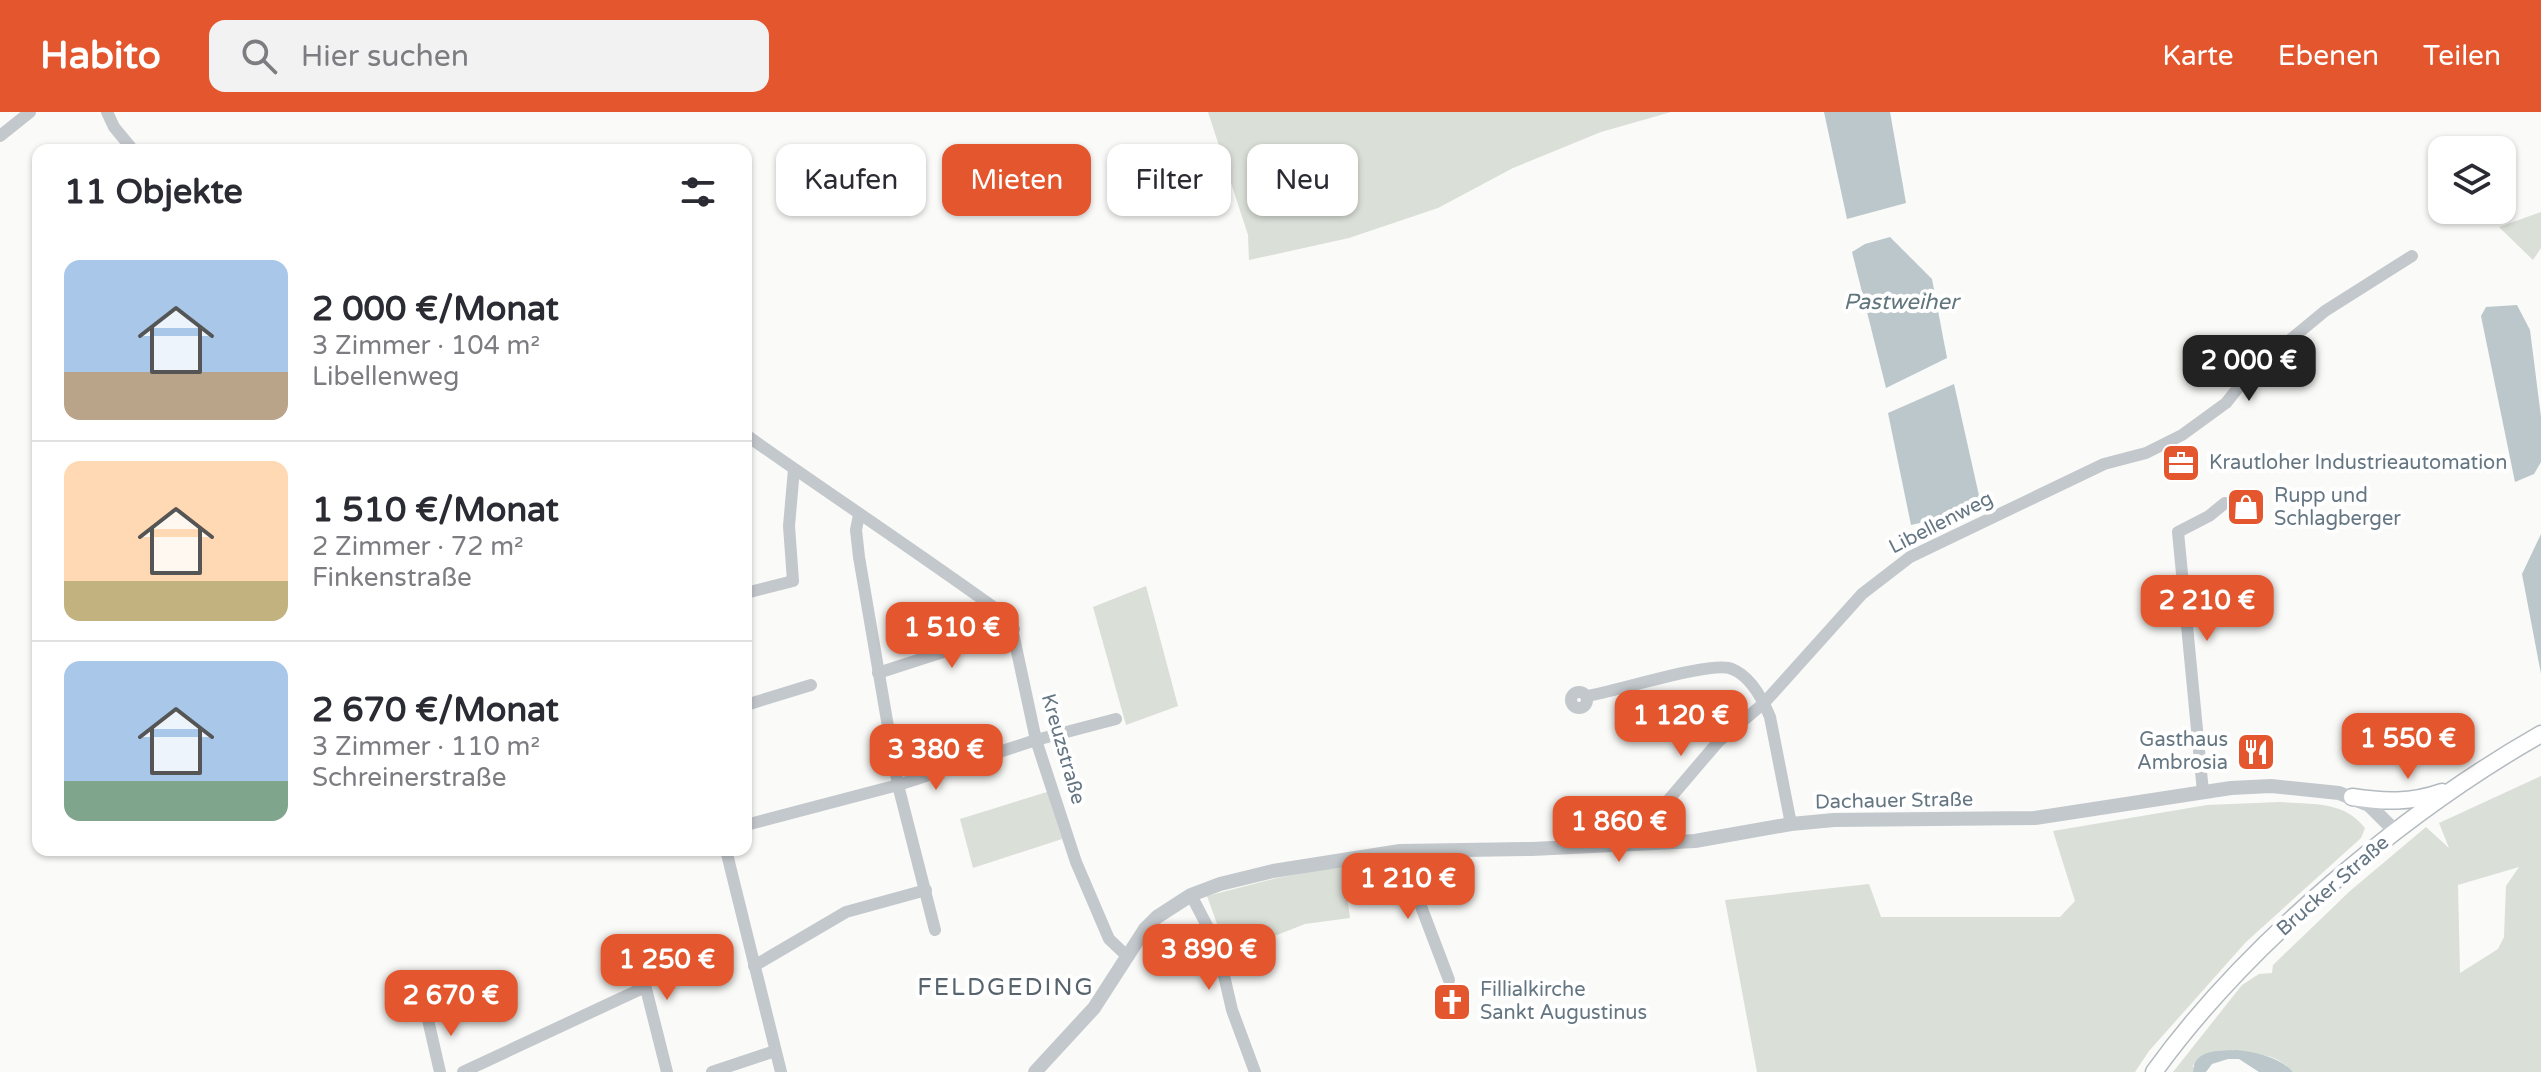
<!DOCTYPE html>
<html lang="de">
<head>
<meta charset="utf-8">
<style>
	:root { --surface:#fff; --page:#f2f2f3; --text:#2b2b33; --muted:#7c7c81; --line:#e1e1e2; --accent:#e4572e }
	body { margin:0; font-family:"Varela Round",sans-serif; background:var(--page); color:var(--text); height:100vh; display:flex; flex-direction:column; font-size:30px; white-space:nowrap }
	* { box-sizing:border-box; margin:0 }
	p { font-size:26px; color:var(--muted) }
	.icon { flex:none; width:44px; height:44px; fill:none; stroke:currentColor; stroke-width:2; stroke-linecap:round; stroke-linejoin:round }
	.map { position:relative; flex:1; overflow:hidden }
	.sheet { position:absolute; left:32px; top:32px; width:720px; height:712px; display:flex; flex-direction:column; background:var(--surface); border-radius:16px; box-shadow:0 2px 6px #0004 }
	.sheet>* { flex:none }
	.top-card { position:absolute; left:776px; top:32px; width:760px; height:72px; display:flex; gap:16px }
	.tools { position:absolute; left:2428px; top:24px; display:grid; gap:16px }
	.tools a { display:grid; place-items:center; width:88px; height:88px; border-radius:16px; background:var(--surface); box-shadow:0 2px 6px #0004; font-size:40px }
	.price { position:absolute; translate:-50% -68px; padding:0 18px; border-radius:16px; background:var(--accent); color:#fff; font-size:26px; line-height:52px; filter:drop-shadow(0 2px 4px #0008) }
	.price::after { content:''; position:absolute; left:50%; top:48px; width:24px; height:18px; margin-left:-12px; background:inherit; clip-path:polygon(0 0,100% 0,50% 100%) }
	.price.selected { background:#222; color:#fff }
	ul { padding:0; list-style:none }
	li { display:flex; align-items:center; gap:24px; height:200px; padding:0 32px }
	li+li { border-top:2px solid var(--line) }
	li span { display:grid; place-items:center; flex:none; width:224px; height:160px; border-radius:16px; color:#555 }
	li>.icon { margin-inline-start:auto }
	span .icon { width:96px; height:96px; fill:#fffc; stroke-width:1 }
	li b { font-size:34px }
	h2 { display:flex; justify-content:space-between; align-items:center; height:96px; padding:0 32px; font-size:34px }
	.chip { padding:0 28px; border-radius:16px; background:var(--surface); box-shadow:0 2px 6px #0004; font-size:28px; line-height:72px }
	.chip.selected { background:var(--accent); color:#fff }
	header { display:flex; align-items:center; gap:48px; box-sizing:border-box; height:112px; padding:0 40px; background:var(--accent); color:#fff }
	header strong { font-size:38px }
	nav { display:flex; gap:44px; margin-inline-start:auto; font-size:28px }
	.search { width:560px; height:72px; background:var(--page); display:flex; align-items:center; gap:20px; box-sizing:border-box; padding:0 28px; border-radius:16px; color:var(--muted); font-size:30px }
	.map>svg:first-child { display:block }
	.green { fill:#dadfd7; fill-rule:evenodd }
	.water { fill:#bbc7cb }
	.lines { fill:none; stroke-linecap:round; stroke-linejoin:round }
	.secondary-casing { stroke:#b3babf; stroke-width:19 }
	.minor { stroke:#c3c8cc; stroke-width:12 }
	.tertiary { stroke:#c3c8cc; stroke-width:14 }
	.secondary { stroke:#fff; stroke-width:16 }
	.labels { text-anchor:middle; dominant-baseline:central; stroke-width:8; stroke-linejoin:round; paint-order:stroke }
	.poi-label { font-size:20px; fill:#657683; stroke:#fff; text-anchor:start }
	.street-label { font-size:20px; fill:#657683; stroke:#fff }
	.water-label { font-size:22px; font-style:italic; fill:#60757c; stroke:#fff }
	.quarter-label { font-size:24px; letter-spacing:2px; fill:#57646e; stroke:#fff }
</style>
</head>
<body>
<header>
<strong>Habito</strong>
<div class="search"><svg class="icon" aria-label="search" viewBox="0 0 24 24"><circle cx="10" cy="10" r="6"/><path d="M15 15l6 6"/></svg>Hier suchen</div>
<nav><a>Karte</a><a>Ebenen</a><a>Teilen</a></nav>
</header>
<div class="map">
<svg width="2541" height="960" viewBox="0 0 2541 960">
	<rect width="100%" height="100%" fill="#fafaf8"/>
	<g class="green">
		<polygon points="1208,0 1671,0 1601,20 1513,56 1438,96 1349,126 1249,148 1248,123"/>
		<polygon points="2541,100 2541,136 2533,148 2499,115"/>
		<polygon points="1146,474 1178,594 1126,613 1093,495"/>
		<path d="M2541,664v296h-248c-27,-30 -66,-15 -100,-7v7h-20l69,-87 17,-11 13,-1 1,-8 77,-74 76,-64 23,21 -10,-25zM2519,755l-13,19 -2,51 -6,12 -38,24 -2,-88z"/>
		<polygon points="1047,680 1062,727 973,756 960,707"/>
		<path d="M2280,690c33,3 63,-2 85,26l-4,10 -115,104 -97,109 -14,21h-378l-32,-172 144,-16 12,33h179l15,-16 -22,-70 154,-26z"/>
		<polygon points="1343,754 1350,806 1305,812 1228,842 1207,784 1277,766"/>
	</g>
	<g class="water">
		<polygon points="1824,0 1890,0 1906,91 1847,107"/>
		<polygon points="1890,125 1932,167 1947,246 1886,276 1852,140 1865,132"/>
		<polygon points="2517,193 2530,218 2541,305 2541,350 2534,362 2515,370 2481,204 2486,195"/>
		<polygon points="1954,272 1982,397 1911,413 1888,301"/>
		<polygon points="2541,422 2541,562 2522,462"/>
		<path d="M2236,938c19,2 44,7 57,22h-34l-20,-13h-11l-16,5 -6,8h-13c1,-23 25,-21 43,-22z"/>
	</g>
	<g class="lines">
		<g class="secondary-casing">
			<g id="secondary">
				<path d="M2352,685c32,5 59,6 90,-5"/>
				<path d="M2154,960c92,-128 250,-260 387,-338"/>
			</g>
		</g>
		<g class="minor">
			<polyline points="107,0 114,15 133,38"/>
			<polyline points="0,24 30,0"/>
			<path d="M746,323c88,62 177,121 264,184l26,121 40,122 33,77 19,18"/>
			<polyline points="859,403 856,418 859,445 898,673 935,818"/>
			<polyline points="746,481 793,469 789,414 794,357"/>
			<polyline points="878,561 1014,517"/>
			<circle cx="1579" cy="588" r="8"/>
			<path d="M1587,584c27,-4 126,-36 145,-27 18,7 31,31 38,48l21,107"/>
			<polyline points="746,593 811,573"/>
			<polyline points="2203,680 2178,420 2209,404 2225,391"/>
			<polyline points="746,713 898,673 1036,628 1116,607"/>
			<polyline points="1630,733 1718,630 1764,591 1862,482 1910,445 2104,352 2146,341 2182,323 2226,291 2249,262 2325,199 2412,144"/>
			<polyline points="726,738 781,960"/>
			<polyline points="1400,739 1449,868"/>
			<polyline points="1191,783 1217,833 1232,898 1255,960"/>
			<polyline points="634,829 667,960"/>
			<polyline points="754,854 846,800 926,778"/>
			<polyline points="426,899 440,960"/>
			<polyline points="463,960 645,875"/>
			<polyline points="712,960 775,939"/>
		</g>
		<polyline class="tertiary" points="1035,960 1094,896 1145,817 1157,805 1191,783 1220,772 1273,759 1400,739 1532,737 1695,729 1791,712 1834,708 2035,706 2231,676 2271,674 2339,681 2369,693 2396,720"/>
		<use href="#secondary" class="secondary"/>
	</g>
	<defs>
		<g id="office-square" transform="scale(2)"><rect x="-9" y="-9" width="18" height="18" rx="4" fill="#e4572e" stroke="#fff"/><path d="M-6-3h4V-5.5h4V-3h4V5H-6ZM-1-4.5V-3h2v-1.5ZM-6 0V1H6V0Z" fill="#fff"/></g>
		<g id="shop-square" transform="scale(2)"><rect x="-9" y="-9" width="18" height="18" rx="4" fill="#e4572e" stroke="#fff"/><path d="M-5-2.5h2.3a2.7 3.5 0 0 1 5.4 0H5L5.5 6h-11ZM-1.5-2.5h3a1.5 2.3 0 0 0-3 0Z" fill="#fff"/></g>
		<g id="restaurant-square" transform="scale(2)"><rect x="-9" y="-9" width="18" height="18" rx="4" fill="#e4572e" stroke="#fff"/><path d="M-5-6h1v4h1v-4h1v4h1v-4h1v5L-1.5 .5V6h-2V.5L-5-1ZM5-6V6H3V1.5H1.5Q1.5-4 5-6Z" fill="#fff"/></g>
		<g id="church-square" transform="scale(2)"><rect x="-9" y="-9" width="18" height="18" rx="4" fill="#e4572e" stroke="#fff"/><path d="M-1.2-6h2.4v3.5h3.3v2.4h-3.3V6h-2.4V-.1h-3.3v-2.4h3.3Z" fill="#fff"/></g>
	</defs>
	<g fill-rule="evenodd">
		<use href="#office-square" x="2181" y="351"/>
		<use href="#shop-square" x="2246" y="395"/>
		<use href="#restaurant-square" x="2256" y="640"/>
		<use href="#church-square" x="1452" y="890"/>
	</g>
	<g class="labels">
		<g class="poi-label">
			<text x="2209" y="351">Krautloher Industrieautomation</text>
			<text x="2274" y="384">Rupp und<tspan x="2274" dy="23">Schlagberger</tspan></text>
			<text x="2228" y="628" text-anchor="end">Gasthaus<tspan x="2228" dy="23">Ambrosia</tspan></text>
			<text x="1480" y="878">Fillialkirche<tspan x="1480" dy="23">Sankt Augustinus</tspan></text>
		</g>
		<g class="street-label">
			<text transform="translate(1941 411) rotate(-27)">Libellenweg</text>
			<text transform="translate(1063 637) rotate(74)">Kreuzstraße</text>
			<text transform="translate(1894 689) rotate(-1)">Dachauer Straße</text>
			<text transform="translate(2333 774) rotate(-41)">Brucker Straße</text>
		</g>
		<g class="water-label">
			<text x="1901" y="190">Pastweiher</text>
		</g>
		<g class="quarter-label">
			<text x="1006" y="875">FELDGEDING</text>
		</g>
	</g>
</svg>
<div class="tools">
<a><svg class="icon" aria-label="layers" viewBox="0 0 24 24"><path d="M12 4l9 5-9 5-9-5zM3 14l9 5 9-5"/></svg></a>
</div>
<b class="price selected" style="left:2249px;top:291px">2 000 €</b>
<b class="price" style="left:2207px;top:531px">2 210 €</b>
<b class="price" style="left:952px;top:558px">1 510 €</b>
<b class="price" style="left:1681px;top:646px">1 120 €</b>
<b class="price" style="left:2408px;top:669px">1 550 €</b>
<b class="price" style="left:936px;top:680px">3 380 €</b>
<b class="price" style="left:1619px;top:752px">1 860 €</b>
<b class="price" style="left:1408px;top:809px">1 210 €</b>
<b class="price" style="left:1209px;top:880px">3 890 €</b>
<b class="price" style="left:667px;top:890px">1 250 €</b>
<b class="price" style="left:451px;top:926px">2 670 €</b>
<div class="top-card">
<a class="chip">Kaufen</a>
<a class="chip selected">Mieten</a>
<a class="chip">Filter</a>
<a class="chip">Neu</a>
</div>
<section class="sheet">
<h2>11 Objekte<svg class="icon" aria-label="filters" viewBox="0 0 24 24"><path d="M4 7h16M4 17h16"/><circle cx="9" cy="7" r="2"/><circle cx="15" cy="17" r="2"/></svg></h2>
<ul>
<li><span style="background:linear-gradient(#a9c7e8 70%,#b9a48a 0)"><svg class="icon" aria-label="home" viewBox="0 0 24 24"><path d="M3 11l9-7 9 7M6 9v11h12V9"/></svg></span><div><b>2 000 €/Monat</b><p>3 Zimmer · 104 m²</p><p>Libellenweg</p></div></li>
<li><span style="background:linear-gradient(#ffd9b3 75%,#c2b280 0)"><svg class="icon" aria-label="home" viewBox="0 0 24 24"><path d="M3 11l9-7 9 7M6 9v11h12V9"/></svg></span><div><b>1 510 €/Monat</b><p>2 Zimmer · 72 m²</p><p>Finkenstraße</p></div></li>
<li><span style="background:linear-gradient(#a9c7e8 75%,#7fa58c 0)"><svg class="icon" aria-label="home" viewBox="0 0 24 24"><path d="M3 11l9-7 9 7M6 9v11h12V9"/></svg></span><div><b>2 670 €/Monat</b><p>3 Zimmer · 110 m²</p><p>Schreinerstraße</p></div></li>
</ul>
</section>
</div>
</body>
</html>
